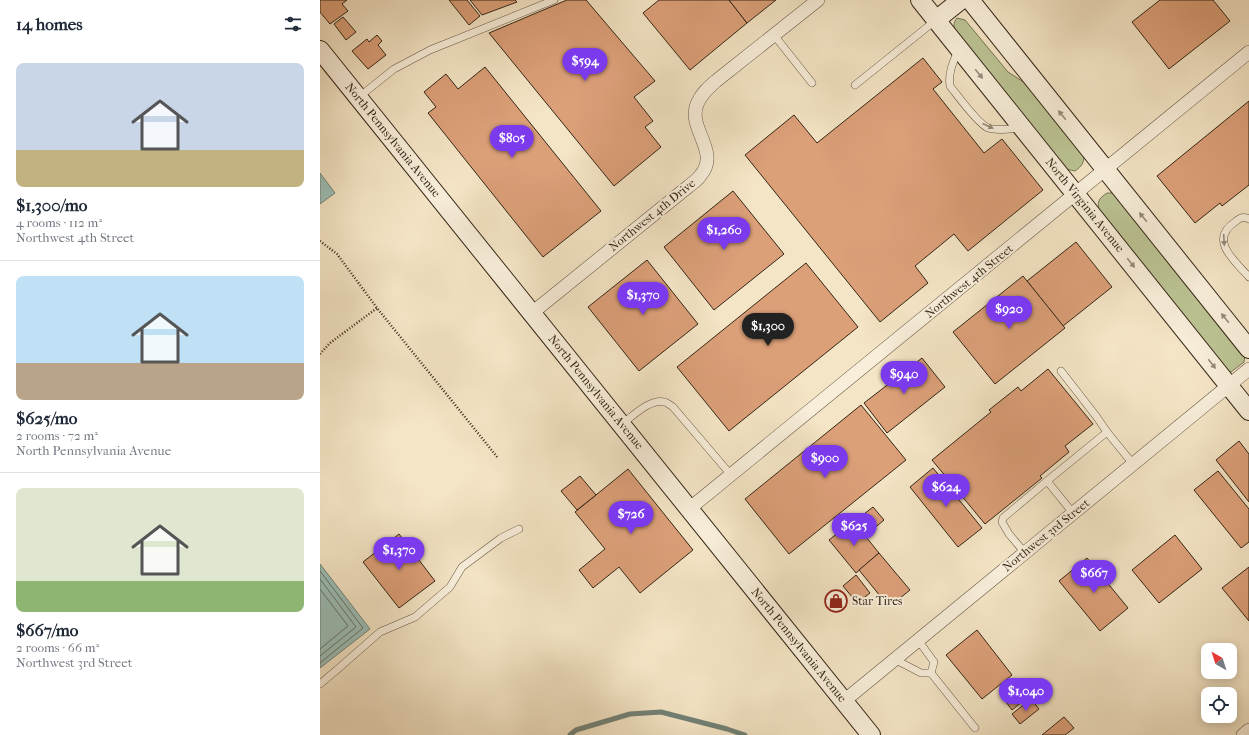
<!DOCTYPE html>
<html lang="en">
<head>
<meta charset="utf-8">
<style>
	:root { --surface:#fff; --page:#f6f6f7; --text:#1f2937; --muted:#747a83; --line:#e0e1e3; --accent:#7c3aed }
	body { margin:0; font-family:"IM FELL French Canon",serif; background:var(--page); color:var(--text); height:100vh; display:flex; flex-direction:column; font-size:15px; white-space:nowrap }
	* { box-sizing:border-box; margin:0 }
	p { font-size:13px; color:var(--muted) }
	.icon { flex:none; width:22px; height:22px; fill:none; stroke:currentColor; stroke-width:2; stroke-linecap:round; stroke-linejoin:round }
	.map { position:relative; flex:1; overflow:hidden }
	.details { display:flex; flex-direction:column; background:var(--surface); width:320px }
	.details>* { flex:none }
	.needle { width:26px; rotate:321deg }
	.tools { position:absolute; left:881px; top:643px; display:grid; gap:8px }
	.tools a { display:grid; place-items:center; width:36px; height:36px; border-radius:8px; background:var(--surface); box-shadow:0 2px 10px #0003; font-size:20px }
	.price { position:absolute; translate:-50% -34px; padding:0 9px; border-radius:14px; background:var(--accent); color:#fff; font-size:13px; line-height:26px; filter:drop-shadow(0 1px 2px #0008) }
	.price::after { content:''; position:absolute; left:50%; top:24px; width:12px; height:9px; margin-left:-6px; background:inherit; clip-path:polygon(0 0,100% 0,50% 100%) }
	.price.on { background:#222; color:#fff }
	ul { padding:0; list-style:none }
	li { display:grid; align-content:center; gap:8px; height:212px; padding:0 16px }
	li+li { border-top:1px solid var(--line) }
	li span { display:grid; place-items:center; height:124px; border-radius:8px; color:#555 }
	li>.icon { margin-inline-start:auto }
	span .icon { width:72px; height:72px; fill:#fffc; stroke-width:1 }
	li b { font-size:17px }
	h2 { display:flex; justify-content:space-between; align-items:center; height:48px; padding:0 16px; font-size:17px }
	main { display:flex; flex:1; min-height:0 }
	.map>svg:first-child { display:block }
	.green { fill:#bcc494; stroke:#787555 }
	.water { fill:#9cbfb8; stroke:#728277 }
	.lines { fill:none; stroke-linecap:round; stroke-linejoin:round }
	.shore { stroke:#687267; stroke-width:1 }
	.stream { stroke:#728277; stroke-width:5 }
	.building { fill:#dca079; stroke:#342616 }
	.service-casing { stroke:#645642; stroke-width:8 }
	.minor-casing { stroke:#645642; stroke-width:14 }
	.secondary-casing { stroke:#342616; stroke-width:20 }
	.path { stroke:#342616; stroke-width:2.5; stroke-dasharray:1 2; stroke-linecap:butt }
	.service { stroke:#f8eeda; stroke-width:7 }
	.minor { stroke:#f8eeda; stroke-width:13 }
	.secondary { stroke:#f8eeda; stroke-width:18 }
	.oneway { fill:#968a78 }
	.labels { text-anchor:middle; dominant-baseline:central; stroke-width:4; stroke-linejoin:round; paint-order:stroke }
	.street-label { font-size:12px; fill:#342616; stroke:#f8eeda }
	.poi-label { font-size:12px; fill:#342616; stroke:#f8eeda; text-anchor:start }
</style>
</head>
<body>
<main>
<section class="details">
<h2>14 homes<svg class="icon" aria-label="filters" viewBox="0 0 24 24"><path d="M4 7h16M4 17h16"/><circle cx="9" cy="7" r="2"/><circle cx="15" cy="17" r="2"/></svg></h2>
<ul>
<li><span style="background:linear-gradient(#c9d6e8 70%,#c2b280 0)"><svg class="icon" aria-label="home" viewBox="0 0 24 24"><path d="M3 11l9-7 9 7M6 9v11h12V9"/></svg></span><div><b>$1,300/mo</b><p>4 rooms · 112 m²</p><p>Northwest 4th Street</p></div></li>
<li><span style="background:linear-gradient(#bfe0f5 70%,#b9a48a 0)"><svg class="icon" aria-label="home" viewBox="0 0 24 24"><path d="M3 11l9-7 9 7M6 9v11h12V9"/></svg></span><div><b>$625/mo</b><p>2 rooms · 72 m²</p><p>North Pennsylvania Avenue</p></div></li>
<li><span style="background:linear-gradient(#dfe7d0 75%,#8fb573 0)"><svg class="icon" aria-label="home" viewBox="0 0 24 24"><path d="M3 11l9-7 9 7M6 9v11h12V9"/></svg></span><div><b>$667/mo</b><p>2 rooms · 66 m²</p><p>Northwest 3rd Street</p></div></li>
</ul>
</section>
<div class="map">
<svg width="929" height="735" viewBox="0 0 929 735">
	<rect width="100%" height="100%" fill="#f4e5c6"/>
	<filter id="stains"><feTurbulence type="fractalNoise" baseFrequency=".005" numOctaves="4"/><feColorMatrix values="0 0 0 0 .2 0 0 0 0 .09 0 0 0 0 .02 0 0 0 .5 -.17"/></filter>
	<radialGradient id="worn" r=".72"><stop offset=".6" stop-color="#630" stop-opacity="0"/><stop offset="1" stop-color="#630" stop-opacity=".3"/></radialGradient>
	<g class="green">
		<path d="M637,18l8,2 43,52 20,13 56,70c0,8 -2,11 -9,16l-9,-2 -111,-138c-2,-6 -1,-9 2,-13z"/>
		<path d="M787,193h5l4,2 129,160 -1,7 -13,10 -7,-3 -124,-157c-4,-9 -1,-14 7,-19z"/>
	</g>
	<g class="water">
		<polygon points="0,173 15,193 0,204"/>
		<polygon points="0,564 50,629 0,668"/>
	</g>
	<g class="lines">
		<g class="shore">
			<polyline points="0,571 43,628 0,663"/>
			<polyline points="0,579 36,627 0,656"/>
			<polyline points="0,589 28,626 0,649"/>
		</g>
		<polyline class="stream" points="250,735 256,730 310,714 341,712 407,729 425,735"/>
	</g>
	<g class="building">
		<polygon points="0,0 27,0 22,4 28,11 10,24 0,12"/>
		<polygon points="129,0 147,0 160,16 149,25"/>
		<polygon points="150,0 195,0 197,2 162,15"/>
		<polygon points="247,0 266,0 335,81 314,97 333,121 325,127 341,147 294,186 169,33"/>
		<polygon points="339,0 409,0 427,23 370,70 323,13"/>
		<polygon points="409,0 456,0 427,23"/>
		<polygon points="840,0 893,0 910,21 849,69 812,22"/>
		<polygon points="23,17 36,32 26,40 14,24"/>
		<polygon points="57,35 62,41 58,45 66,55 48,69 32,51 47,39 49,42"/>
		<polygon points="603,58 622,82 613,89 664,153 682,139 723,190 648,251 634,234 595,266 608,283 560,322 425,155 474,115 497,143"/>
		<polygon points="165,67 281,211 223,257 108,113 116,107 104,92 126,74 138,89"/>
		<polygon points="929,101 929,185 902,206 900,203 875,223 837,176"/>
		<polygon points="413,191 464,254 394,310 344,247"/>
		<polygon points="756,242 792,287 743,326 707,281"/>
		<polygon points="327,260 378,324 319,371 268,307"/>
		<polygon points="486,263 538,327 409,431 357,367"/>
		<polygon points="703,276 745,328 675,384 633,332"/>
		<polygon points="602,358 625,387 567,433 544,403"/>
		<polygon points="728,369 773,424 745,446 749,452 720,476 722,478 665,524 612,460 671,412 669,410 698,387 701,391"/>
		<polygon points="541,405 586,460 469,554 425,499"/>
		<polygon points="919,441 929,454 929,502 896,460"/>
		<polygon points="613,468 662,528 638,547 590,487"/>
		<polygon points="308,469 373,550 320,593 299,567 273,588 259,570 285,549 255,512"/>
		<polygon points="898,471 929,509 929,542 921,548 874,490"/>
		<polygon points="260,476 276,495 257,510 241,491"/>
		<polygon points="553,507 564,520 551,531 540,517"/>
		<polygon points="533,521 559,553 536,573 509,540"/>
		<polygon points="79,534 115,581 79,608 43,562"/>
		<polygon points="855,535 882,569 839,603 812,570"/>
		<polygon points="559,553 590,590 569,607 539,570"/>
		<polygon points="767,558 808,608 780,631 739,581"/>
		<polygon points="929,567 929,621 902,588"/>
		<polygon points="536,575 550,593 537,603 523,586"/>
		<polygon points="657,630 692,675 662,699 626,655"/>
		<polygon points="695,689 704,700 692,710 683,698"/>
		<polygon points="711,699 719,709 700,724 692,714"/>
		<polygon points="744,717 754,728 745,735 722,735"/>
	</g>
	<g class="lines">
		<g class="service-casing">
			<g id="service">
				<polyline points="454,35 492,83"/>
				<path d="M638,51c-5,11 -10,22 -8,35 8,10 27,37 38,42 10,3 21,1 31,0"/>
				<polyline points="535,85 616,20"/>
				<polyline points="39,97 74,69 110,50 234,0"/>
				<path d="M929,219c-5,-3 -10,-1 -14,3 -27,18 0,39 14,55"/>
				<polyline points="741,371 776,416 787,432"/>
				<path d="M302,424c11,-8 28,-26 43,-22 3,1 5,3 8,5l58,68"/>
				<polyline points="727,481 787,432 813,464"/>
				<polyline points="705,553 689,534 682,522 683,518 727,481 753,513"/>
				<polyline points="574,659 601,673 611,673 614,662 598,640"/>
				<polyline points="611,673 655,728"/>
				<polyline points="0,684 19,668 60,632 95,617 130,587 142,567 181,538 199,529"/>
			</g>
		</g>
		<g class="minor-casing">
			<g id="minor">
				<path d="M212,313l157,-127c4,-3 8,-6 11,-10 22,-25 -15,-48 -2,-74 4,-9 11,-15 18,-21l102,-81"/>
				<polyline points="369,509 929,52"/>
				<polyline points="524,701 929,369"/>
				<polyline points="923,735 929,730"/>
			</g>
		</g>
		<g class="secondary-casing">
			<g id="secondary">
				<polyline points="600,0 929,411"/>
				<polyline points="650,0 929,349"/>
				<polyline points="616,20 641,0"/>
				<polyline points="0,50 551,735"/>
			</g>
		</g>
		<g class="path">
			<polyline points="0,241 17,254 57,308 178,458"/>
			<polyline points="0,354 10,343 57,308"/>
		</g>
		<use href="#service" class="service"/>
		<use href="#minor" class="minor"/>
		<use href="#secondary" class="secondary"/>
	</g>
	<defs><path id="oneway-solid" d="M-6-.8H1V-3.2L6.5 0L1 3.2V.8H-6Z"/></defs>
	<g class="oneway">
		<use href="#oneway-solid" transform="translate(659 74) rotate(51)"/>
		<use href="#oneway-solid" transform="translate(742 115) rotate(-129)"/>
		<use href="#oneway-solid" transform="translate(668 126) rotate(24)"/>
		<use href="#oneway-solid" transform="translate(823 217) rotate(-129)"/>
		<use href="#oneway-solid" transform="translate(904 240) rotate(87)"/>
		<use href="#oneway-solid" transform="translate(811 263) rotate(51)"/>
		<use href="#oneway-solid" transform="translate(905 318) rotate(-129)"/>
		<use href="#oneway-solid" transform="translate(892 364) rotate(52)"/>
	</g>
	<defs>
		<g id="shop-ring" transform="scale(1.15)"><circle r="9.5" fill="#f8eeda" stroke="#8f2418" stroke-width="1.5"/><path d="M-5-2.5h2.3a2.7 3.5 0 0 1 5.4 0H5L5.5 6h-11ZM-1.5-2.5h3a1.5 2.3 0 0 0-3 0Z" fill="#8f2418"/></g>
	</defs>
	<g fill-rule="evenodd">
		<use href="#shop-ring" x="516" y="601"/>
	</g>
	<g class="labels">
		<g class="street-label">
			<text transform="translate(73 140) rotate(51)">North Pennsylvania Avenue</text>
			<text transform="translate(765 205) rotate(51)">North Virginia Avenue</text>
			<text transform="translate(332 215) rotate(-39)">Northwest 4th Drive</text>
			<text transform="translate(649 281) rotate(-39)">Northwest 4th Street</text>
			<text transform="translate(276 392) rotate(51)">North Pennsylvania Avenue</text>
			<text transform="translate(726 535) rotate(-39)">Northwest 3rd Street</text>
			<text transform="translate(479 645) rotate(51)">North Pennsylvania Avenue</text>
		</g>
		<g class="poi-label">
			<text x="532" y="601">Star Tires</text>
		</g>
	</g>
	<rect width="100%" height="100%" filter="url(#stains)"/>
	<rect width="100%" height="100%" fill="url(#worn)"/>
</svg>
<div class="tools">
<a><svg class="needle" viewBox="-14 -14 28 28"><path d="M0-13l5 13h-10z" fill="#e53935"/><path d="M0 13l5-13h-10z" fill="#747a83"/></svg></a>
<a><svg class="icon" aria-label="locate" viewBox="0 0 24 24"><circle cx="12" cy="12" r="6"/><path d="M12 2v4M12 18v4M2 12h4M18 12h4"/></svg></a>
</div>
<b class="price" style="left:265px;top:82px">$594</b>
<b class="price" style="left:192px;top:159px">$805</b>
<b class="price" style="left:404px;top:251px">$1,260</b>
<b class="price" style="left:323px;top:316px">$1,370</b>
<b class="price" style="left:689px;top:330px">$920</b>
<b class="price on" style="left:448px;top:347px">$1,300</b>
<b class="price" style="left:584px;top:395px">$940</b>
<b class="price" style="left:505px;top:479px">$900</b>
<b class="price" style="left:626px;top:508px">$624</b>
<b class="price" style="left:311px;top:535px">$726</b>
<b class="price" style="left:534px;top:547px">$625</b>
<b class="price" style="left:79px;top:571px">$1,370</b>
<b class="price" style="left:774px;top:594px">$667</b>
<b class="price" style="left:706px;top:712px">$1,040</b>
</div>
</main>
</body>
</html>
